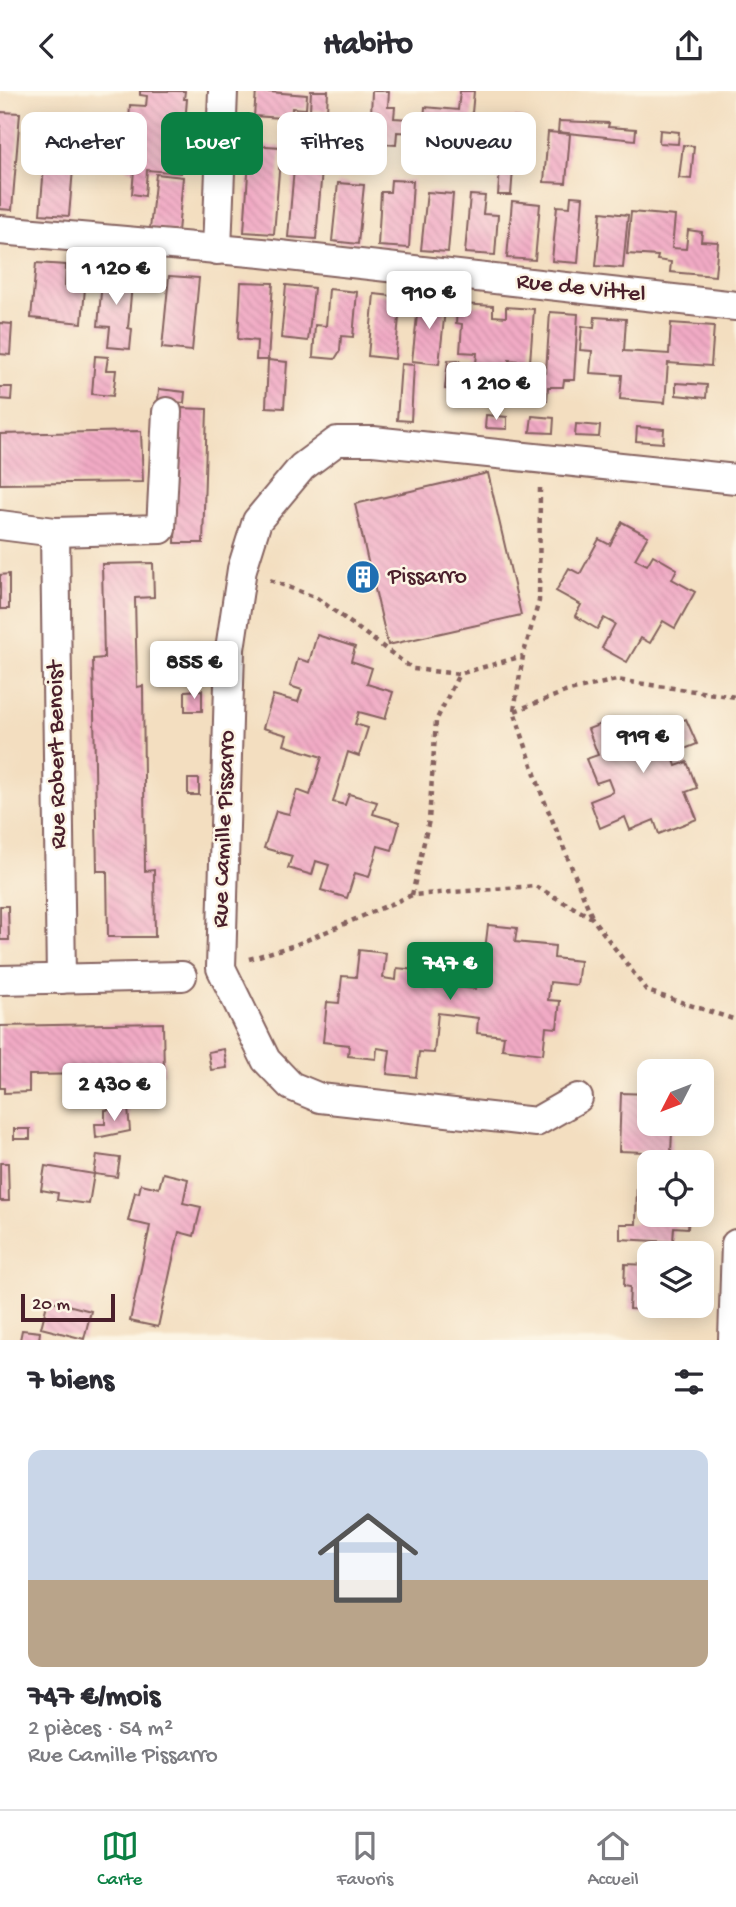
<!DOCTYPE html>
<html lang="fr">
<head>
<meta charset="utf-8">
<style>
	:root { --surface:#fff; --page:#f7f7f7; --text:#2b2b33; --muted:#7c7c81; --line:#e1e1e2; --accent:#0b8043 }
	body { margin:0; font-family:"Gochi Hand",sans-serif; background:var(--page); color:var(--text); height:100vh; display:flex; flex-direction:column; font-size:26px; white-space:nowrap }
	* { box-sizing:border-box; margin:0 }
	p { font-size:23px; color:var(--muted) }
	.icon { flex:none; width:38px; height:38px; fill:none; stroke:currentColor; stroke-width:2; stroke-linecap:round; stroke-linejoin:round }
	.map { position:relative; height:1249px; overflow:hidden }
	.panel { display:flex; flex-direction:column; background:var(--surface); flex:1 }
	.panel>* { flex:none }
	.guide { position:absolute; left:21px; top:21px; width:695px; height:63px; display:flex; gap:14px }
	.needle { width:46px; rotate:228deg }
	.buttons { position:absolute; left:637px; top:968px; display:grid; gap:14px }
	.buttons a { display:grid; place-items:center; width:77px; height:77px; border-radius:14px; background:var(--surface); box-shadow:0 4px 18px #0003; font-size:35px }
	.scale { position:absolute; left:21px; bottom:18px; width:94px; box-sizing:border-box; padding-left:7px; border:4px solid #4a1f2b; border-top:0; font-size:19px; line-height:24px; white-space:nowrap; color:#4a1f2b; -webkit-text-stroke:5px #fcf5e5; paint-order:stroke }
	.price { position:absolute; translate:-50% -60px; padding:0 16px; border-radius:7px; background:#fff; color:#222; font-size:23px; line-height:46px; filter:drop-shadow(0 2px 4px #0008) }
	.price::after { content:''; position:absolute; left:50%; top:42px; width:21px; height:16px; margin-left:-10px; background:inherit; clip-path:polygon(0 0,100% 0,50% 100%) }
	.price.active { background:var(--accent); color:#fff }
	ul { padding:0; list-style:none }
	li { display:grid; align-content:center; gap:14px; height:371px; padding:0 28px }
	li+li { border-top:2px solid var(--line) }
	li span { display:grid; place-items:center; height:217px; border-radius:14px; color:#555 }
	li>.icon { margin-inline-start:auto }
	span .icon { width:126px; height:126px; fill:#fffc; stroke-width:1 }
	li b { font-size:30px }
	h2 { display:flex; justify-content:space-between; align-items:center; height:84px; padding:0 28px; font-size:30px }
	.chip { padding:0 24px; border-radius:14px; background:var(--surface); box-shadow:0 4px 18px #0003; font-size:24px; line-height:63px }
	.chip.active { background:var(--accent); color:#fff }
	header { display:flex; justify-content:space-between; align-items:center; height:91px; padding:0 28px; background:var(--surface); font-size:32px; font-weight:700 }
	.dock { display:flex; justify-content:space-around; align-items:center; height:98px; border-top:2px solid var(--line); background:var(--surface); font-size:19px; color:var(--muted) }
	.dock a { display:grid; justify-items:center; gap:4px }
	.dock .active { color:var(--accent) }
	.map>svg:first-child { display:block }
	.building { fill:url(#building-back-hatch) }
	.lines { fill:none; stroke-linecap:round; stroke-linejoin:round }
	.street-casing { stroke:#85625f; stroke-width:32 }
	.path { stroke:#85625f; stroke-width:4.5; stroke-dasharray:5 5; stroke-linecap:butt }
	.street { stroke:#fff; stroke-width:28 }
	.labels { text-anchor:middle; dominant-baseline:central; stroke-width:5; stroke-linejoin:round; paint-order:stroke }
	.street-label { font-size:24px; fill:#4a1f2b; stroke:#fcf5e5 }
	.poi-label { font-size:24px; fill:#4a1f2b; stroke:#fcf5e5; text-anchor:start }
</style>
</head>
<body>
<header><svg class="icon" aria-label="back" viewBox="0 0 24 24"><path d="M15 5l-7 7 7 7"/></svg>Habito<svg class="icon" aria-label="share" viewBox="0 0 24 24"><path d="M12 15V3M7 8l5-5 5 5M5 13v7h14v-7"/></svg></header>
<div class="map">
<svg width="736" height="1249" viewBox="0 0 736 1249">
	<defs>
		<pattern id="building-back-hatch" width="6" height="6" patternUnits="userSpaceOnUse" patternTransform="scale(1.75)"><rect width="6" height="6" fill="#f1aac5"/><path d="M-1 5l2 2M0 0l6 6M5-1l2 2" fill="none" stroke="#d092a9"/></pattern>
	</defs>
	<rect width="100%" height="100%" fill="#fcf5e5"/>
	<filter id="ink" filterUnits="userSpaceOnUse"><feTurbulence type="fractalNoise" baseFrequency=".0143" numOctaves="2"/><feDisplacementMap in="SourceGraphic" scale="14" xChannelSelector="R" yChannelSelector="G"/><feConvolveMatrix kernelMatrix="1 2 1 2 8 2 1 2 1" color-interpolation-filters="sRGB"/></filter>
	<filter id="wash" filterUnits="userSpaceOnUse"><feTurbulence type="fractalNoise" baseFrequency=".00686" numOctaves="4" result="noise"/><feDisplacementMap in="SourceGraphic" scale="28" xChannelSelector="R" yChannelSelector="G"/><feGaussianBlur stdDeviation="1.57" result="paint"/><feColorMatrix in="noise" values="0 0 0 0 0 0 0 0 0 0 0 0 0 0 0 0 0 1.4 0 .05"/><feComposite in="paint" operator="in"/></filter>
	<g filter="url(#wash)">
		<rect width="100%" height="100%" fill="#f3dec0"/>
		<g id="blocks">
			<g class="building">
				<polygon points="140,0 185,0 184,8 187,8 181,82 147,79 145,105 132,103 134,79 126,78 130,14 146,15 147,5 140,4"/>
				<polygon points="256,0 307,4 306,18 292,17 290,41 281,40 282,27 254,25"/>
				<polygon points="311,0 328,0 327,20 310,19"/>
				<polygon points="372,0 389,0 388,16 395,16 394,27 424,29 425,16 458,19 460,0 474,0 471,33 436,30 435,43 397,41 396,54 369,52 369,39 360,38 361,24 371,25"/>
				<polygon points="327,20 348,22 347,36 325,35"/>
				<polygon points="0,21 20,22 12,119 0,118"/>
				<polygon points="503,26 523,27 522,39 502,37"/>
				<polygon points="559,30 609,32 608,36 636,38 635,49 558,41"/>
				<polygon points="660,39 679,41 678,53 659,52"/>
				<polygon points="548,41 570,43 566,92 544,91"/>
				<polygon points="250,54 281,56 274,143 244,141"/>
				<polygon points="683,54 694,55 691,88 679,87"/>
				<polygon points="45,64 74,66 69,125 40,123"/>
				<polygon points="294,77 322,79 316,148 288,146"/>
				<polygon points="500,77 513,78 511,104 498,104"/>
				<polygon points="156,83 183,86 178,141 150,138"/>
				<polygon points="391,89 413,90 409,157 378,155 381,101 390,101"/>
				<polygon points="338,92 364,94 358,153 332,150"/>
				<polygon points="427,101 453,103 448,161 421,159"/>
				<polygon points="470,104 485,105 483,123 498,124 495,164 465,162"/>
				<polygon points="571,105 583,106 578,172 552,170 557,115 570,116"/>
				<polygon points="512,110 540,113 535,169 507,167"/>
				<polygon points="601,121 628,124 623,177 596,175"/>
				<polygon points="631,121 675,125 672,157 686,158 688,139 702,141 701,150 718,151 715,185 670,181 671,171 657,169 658,165 627,163"/>
				<polygon points="36,172 66,174 65,196 85,197 82,232 31,227"/>
				<polygon points="103,179 133,182 128,237 132,238 130,258 108,256 110,236 98,235"/>
				<polygon points="169,185 199,187 192,260 162,257"/>
				<polygon points="241,191 273,192 268,269 256,269 257,250 238,248"/>
				<polygon points="286,194 314,197 308,250 281,247"/>
				<polygon points="329,198 357,201 353,246 341,245 340,260 335,268 313,266 315,234 326,235"/>
				<polygon points="374,203 401,206 395,268 368,265"/>
				<polygon points="419,207 446,210 439,273 412,270"/>
				<polygon points="462,213 493,215 493,225 506,226 506,216 534,218 530,271 509,269 508,281 489,279 488,285 475,284 477,262 460,261 462,233 456,232 457,219 462,219"/>
				<polygon points="550,221 578,223 574,289 564,289 563,296 548,296 547,309 533,308 534,281 546,282"/>
				<polygon points="595,226 626,228 624,260 669,263 671,232 714,235 711,275 668,272 665,312 620,308 622,284 590,282 592,260 580,259 582,235 594,237"/>
				<polygon points="0,232 12,233 10,264 0,263"/>
				<polygon points="95,265 108,266 106,279 116,279 113,305 92,303"/>
				<polygon points="268,269 287,271 284,317 266,316"/>
				<polygon points="448,269 460,270 458,299 445,298"/>
				<polygon points="401,273 414,274 411,330 397,329"/>
				<polygon points="676,292 707,294 706,307 676,304"/>
				<polygon points="0,296 12,296 11,309 0,308"/>
				<polygon points="159,298 185,301 184,312 158,309"/>
				<polygon points="179,317 207,318 203,452 175,452"/>
				<polygon points="486,324 507,326 507,338 485,337"/>
				<polygon points="532,325 554,327 553,342 530,341"/>
				<polygon points="576,333 600,335 599,346 575,345"/>
				<polygon points="637,336 664,338 663,352 636,350"/>
				<polygon points="141,340 143,391 0,393 0,343"/>
				<polygon points="488,382 521,524 388,554 374,494 356,498 351,479 369,475 355,413"/>
				<polygon points="622,431 648,445 635,468 647,474 653,464 677,478 672,488 695,501 675,537 663,530 650,552 641,547 627,571 602,557 615,533 604,527 597,538 575,525 581,514 556,500 569,477 580,483 599,448 610,454"/>
				<polygon points="153,472 154,506 135,507 137,596 143,595 145,780 154,779 155,846 108,846 107,780 97,780 93,568 104,567 102,473"/>
				<polygon points="9,483 9,518 0,518 0,484"/>
				<polygon points="317,544 355,556 351,570 372,577 367,593 393,601 385,628 359,621 355,633 368,637 359,665 348,661 333,711 345,714 349,703 377,711 373,723 400,731 392,759 378,755 369,786 355,782 347,807 321,799 329,774 316,770 312,784 288,777 292,765 264,757 276,720 289,723 297,699 310,704 322,666 284,654 287,644 263,637 273,604 298,611 302,599 290,595 298,568 309,571"/>
				<polygon points="202,599 202,620 185,620 185,600"/>
				<polygon points="657,627 661,638 686,628 697,653 672,663 676,675 687,671 697,697 686,701 697,728 659,743 654,729 630,739 625,726 600,737 590,710 613,701 608,688 596,692 586,668 598,664 588,638 614,628 620,641"/>
				<rect x="188" y="688" width="11" height="16"/>
				<polygon points="0,815 8,815 9,849 0,849"/>
				<polygon points="488,834 517,837 515,851 555,855 554,867 580,870 577,894 550,891 548,909 560,910 557,937 546,936 543,963 502,958 504,945 477,942 478,927 438,922 434,962 419,961 416,986 387,983 390,959 377,957 376,968 348,965 349,954 323,951 327,911 339,912 342,885 356,886 359,859 386,862 383,887 396,889 397,877 426,880 425,893 476,898 477,885 468,884 471,857 485,859"/>
				<polygon points="163,932 164,982 29,984 29,1001 4,1002 4,997 0,997 0,935"/>
				<polygon points="224,958 227,977 211,979 208,961"/>
				<polygon points="621,1002 649,1003 649,1032 665,1032 664,1040 672,1040 671,1062 619,1060"/>
				<polygon points="128,1017 130,1040 96,1047 95,1033 105,1033 105,1019"/>
				<rect x="14" y="1038" width="16" height="10"/>
				<polygon points="97,1064 120,1067 117,1086 94,1083"/>
				<polygon points="0,1072 8,1072 9,1110 0,1110"/>
				<polygon points="45,1075 94,1083 89,1113 57,1109 58,1102 41,1099"/>
				<polygon points="163,1082 188,1088 183,1112 201,1116 194,1145 179,1141 158,1236 130,1230 150,1135 128,1130 135,1101 139,1102 141,1093 159,1097"/>
				<polygon points="637,1091 649,1091 649,1124 689,1124 688,1137 674,1136 673,1151 620,1148 620,1133 636,1133"/>
				<polygon points="625,1173 649,1174 649,1214 681,1214 681,1220 629,1218 630,1196 624,1195"/>
				<polygon points="48,1209 91,1220 84,1248 41,1237"/>
				<polygon points="22,1239 40,1241 39,1249 20,1249"/>
			</g>
		</g>
	</g>
	<g filter="url(#ink)">
		<use href="#blocks" fill-opacity="0" stroke="#85625f" stroke-width="2"/>
		<g class="lines">
			<g class="street-casing">
				<g id="street">
					<polyline points="0,139 262,162 736,215"/>
					<polyline points="217,159 223,0"/>
					<polyline points="0,434 55,441 161,438 167,321"/>
					<polyline points="55,441 61,888"/>
					<polyline points="0,889 182,885"/>
					<polyline points="578,1007 536,1031 320,1007 291,995 266,969 221,877 230,558 242,478 257,430 302,376 337,350 373,350 736,388"/>
					<polyline points="733,1249 736,1153"/>
				</g>
			</g>
			<g class="path">
				<polyline points="540,397 539,510 523,565 514,620 542,704 592,826"/>
				<polyline points="270,489 317,507 413,578 459,583 523,565"/>
				<polyline points="515,620 565,601 616,589 736,606"/>
				<polyline points="412,804 429,729 436,630 459,583"/>
				<polyline points="249,868 295,854 412,804 535,795 592,827 647,900 736,929"/>
			</g>
			<use href="#street" class="street"/>
		</g>
	</g>
	<defs>
		<g id="building-disc" transform="scale(1.75)"><circle r="9.5" fill="#1f6fb2" stroke="#fcf5e5"/><path d="M-4-6H4V6H1V3H-1V6H-4ZM-2.5-4.3h1.7v1.8h-1.7ZM.8-4.3h1.7v1.8H.8ZM-2.5-1h1.7V.8h-1.7ZM.8-1h1.7V.8H.8Z" fill="#fff"/></g>
	</defs>
	<g fill-rule="evenodd">
		<use href="#building-disc" x="363" y="486"/>
	</g>
	<g class="labels">
		<g class="street-label">
			<text transform="translate(581 198) rotate(6)">Rue de Vittel</text>
			<text transform="translate(58 664) rotate(-91)">Rue Robert Benoist</text>
			<text transform="translate(225 738) rotate(-88)">Rue Camille Pissarro</text>
		</g>
		<g class="poi-label">
			<text x="388" y="486">Pissarro</text>
		</g>
	</g>
</svg>
<div class="buttons">
<a><svg class="needle" viewBox="-14 -14 28 28"><path d="M0-13l5 13h-10z" fill="#e53935"/><path d="M0 13l5-13h-10z" fill="#7c7c81"/></svg></a>
<a><svg class="icon" aria-label="locate" viewBox="0 0 24 24"><circle cx="12" cy="12" r="6"/><path d="M12 2v4M12 18v4M2 12h4M18 12h4"/></svg></a>
<a><svg class="icon" aria-label="layers" viewBox="0 0 24 24"><path d="M12 4l9 5-9 5-9-5zM3 14l9 5 9-5"/></svg></a>
</div>
<div class="scale">20 m</div>
<b class="price" style="left:116px;top:216px">1 120 €</b>
<b class="price" style="left:429px;top:240px">910 €</b>
<b class="price" style="left:496px;top:331px">1 210 €</b>
<b class="price" style="left:194px;top:610px">855 €</b>
<b class="price" style="left:643px;top:684px">919 €</b>
<b class="price active" style="left:450px;top:911px">747 €</b>
<b class="price" style="left:114px;top:1032px">2 430 €</b>
<div class="guide">
<a class="chip">Acheter</a>
<a class="chip active">Louer</a>
<a class="chip">Filtres</a>
<a class="chip">Nouveau</a>
</div>
</div>
<section class="panel">
<h2>7 biens<svg class="icon" aria-label="filters" viewBox="0 0 24 24"><path d="M4 7h16M4 17h16"/><circle cx="9" cy="7" r="2"/><circle cx="15" cy="17" r="2"/></svg></h2>
<ul>
<li><span style="background:linear-gradient(#c9d6e8 60%,#b9a48a 0)"><svg class="icon" aria-label="home" viewBox="0 0 24 24"><path d="M3 11l9-7 9 7M6 9v11h12V9"/></svg></span><div><b>747 €/mois</b><p>2 pièces · 54 m²</p><p>Rue Camille Pissarro</p></div></li>
</ul>
</section>
<nav class="dock">
<a class="active"><svg class="icon" aria-label="map" viewBox="0 0 24 24"><path d="M3 6l6-2 6 2 6-2v14l-6 2-6-2-6 2zM9 4v14M15 6v14"/></svg>Carte</a>
<a><svg class="icon" aria-label="saved" viewBox="0 0 24 24"><path d="M7 4h10v16l-5-4-5 4z"/></svg>Favoris</a>
<a><svg class="icon" aria-label="home" viewBox="0 0 24 24"><path d="M3 11l9-7 9 7M6 9v11h12V9"/></svg>Accueil</a>
</nav>
</body>
</html>
